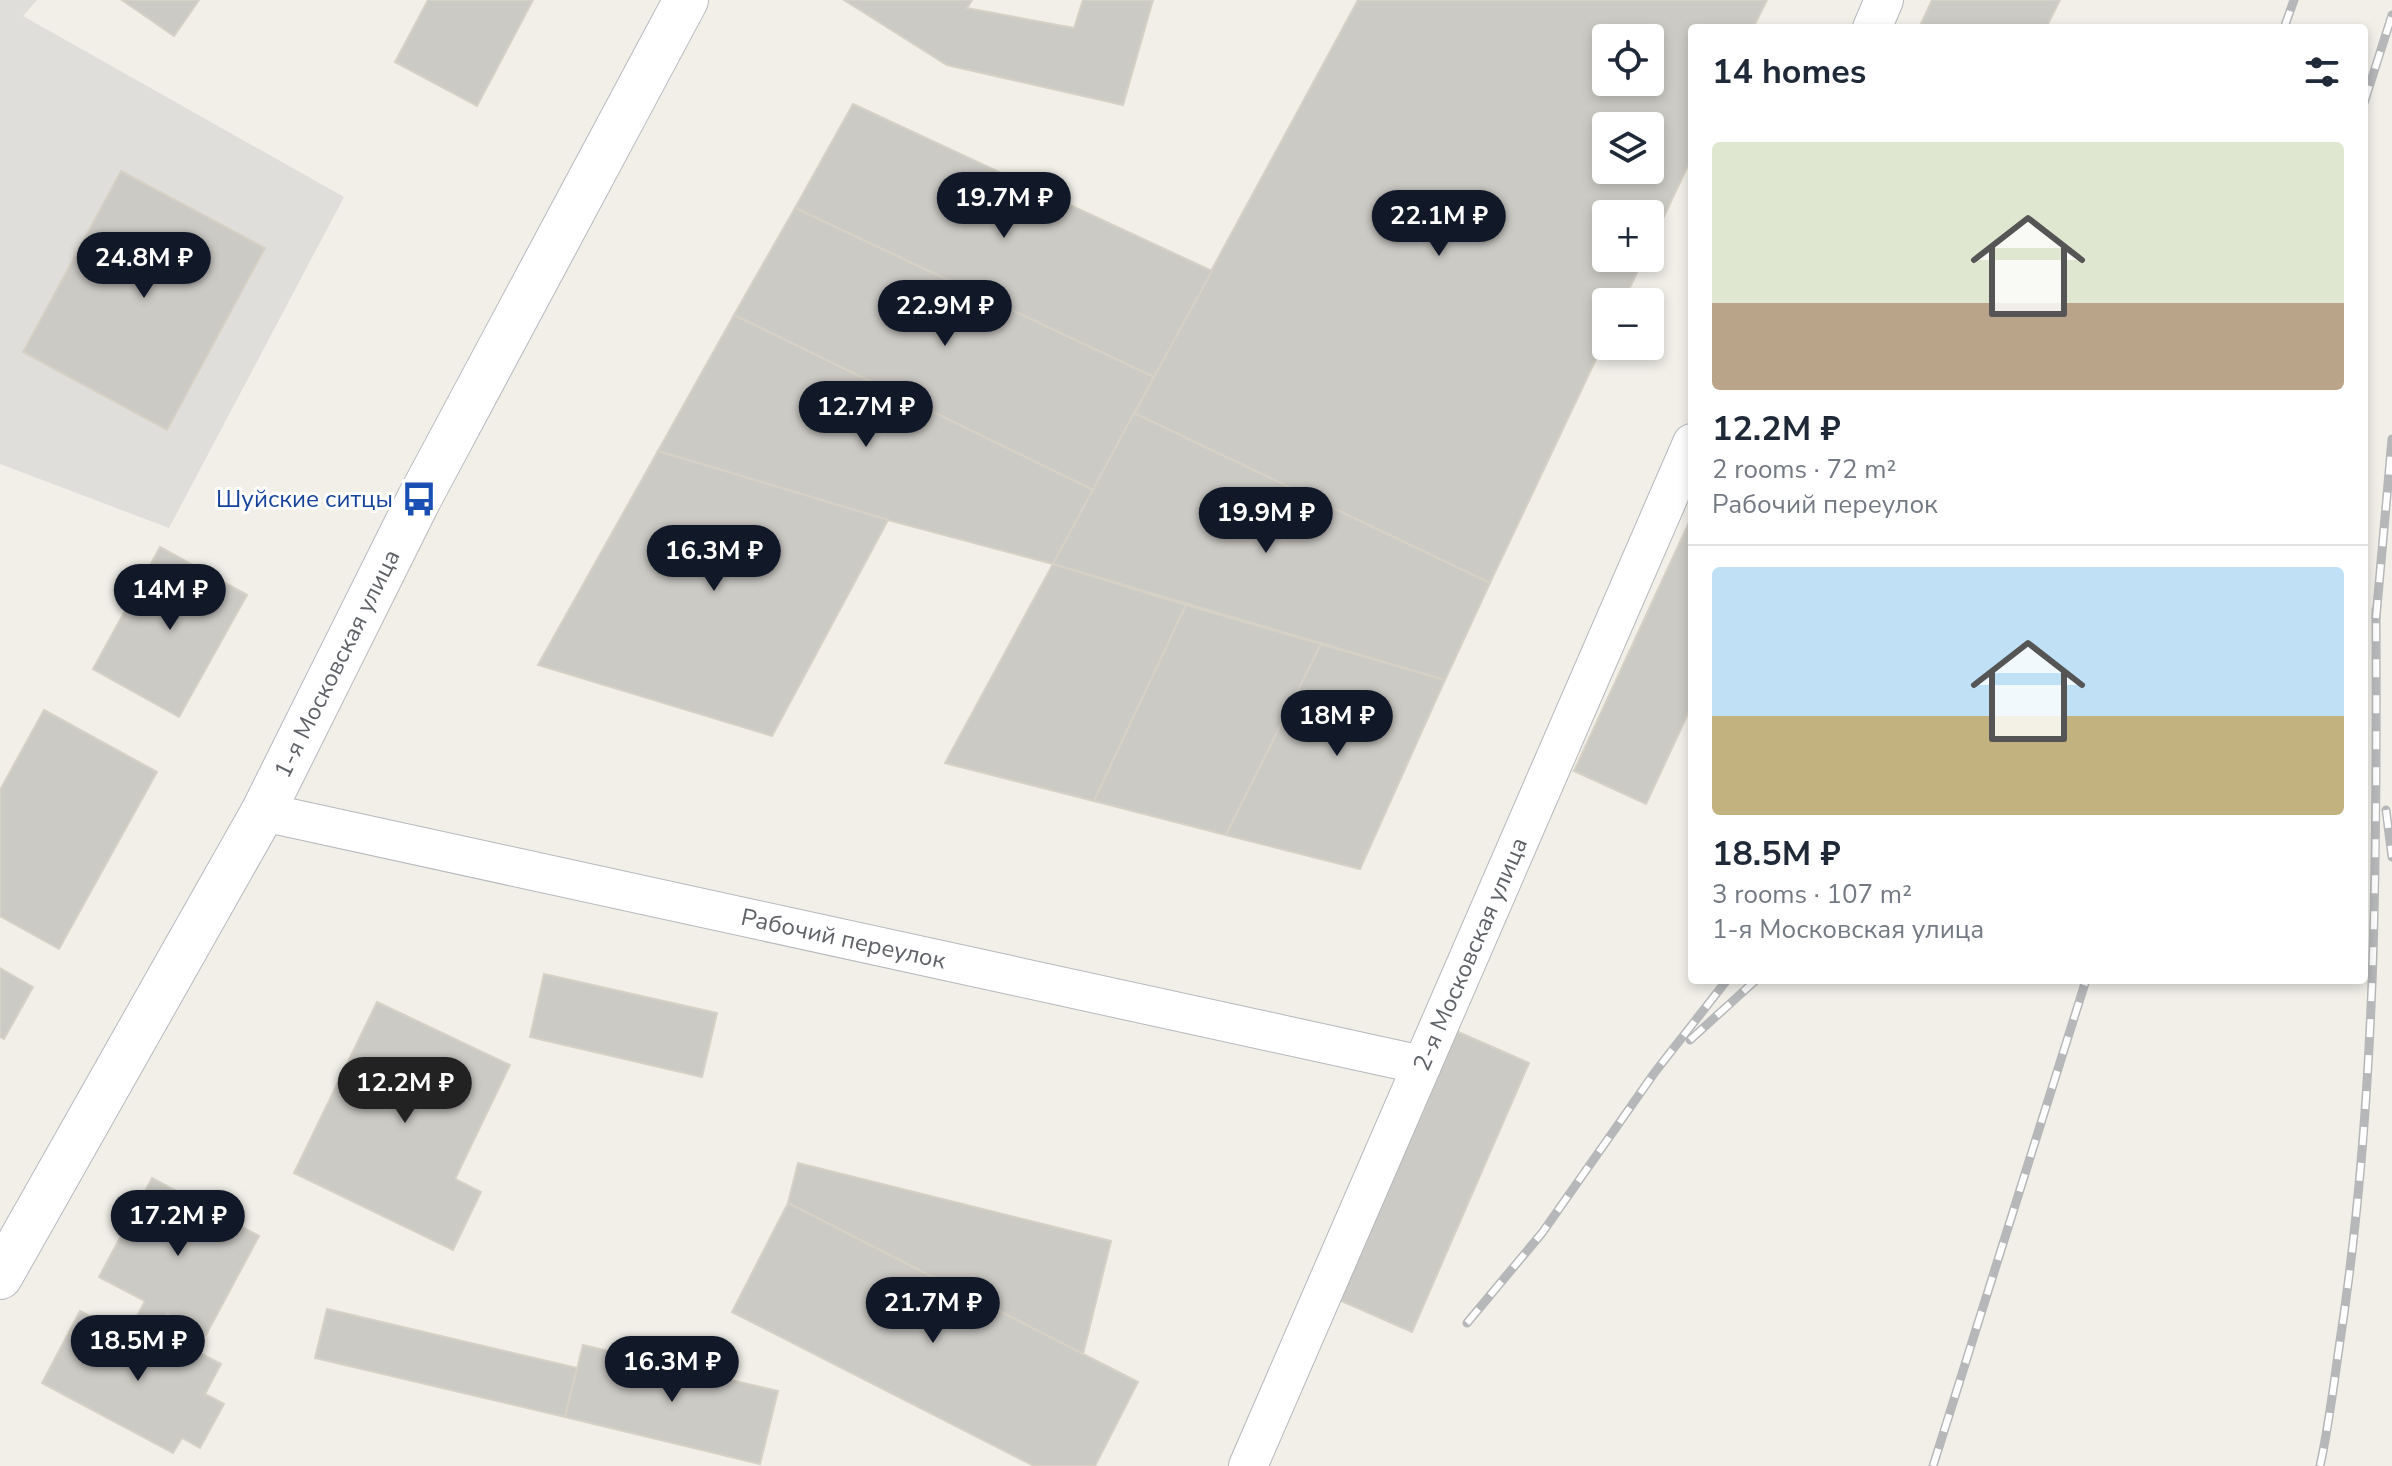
<!DOCTYPE html>
<html lang="en">
<head>
<meta charset="utf-8">
<style>
	:root { --surface:#fff; --page:#f6f6f7; --text:#1f2937; --muted:#747a83; --line:#e0e1e3; --accent:#111827 }
	body { margin:0; font-family:"Nunito Sans",sans-serif; background:var(--page); color:var(--text); height:100vh; display:flex; flex-direction:column; font-size:30px; white-space:nowrap }
	* { box-sizing:border-box; margin:0 }
	p { font-size:26px; color:var(--muted) }
	.icon { flex:none; width:44px; height:44px; fill:none; stroke:currentColor; stroke-width:2; stroke-linecap:round; stroke-linejoin:round }
	.map { position:relative; flex:1; overflow:hidden }
	.side { position:absolute; left:1688px; top:24px; width:680px; height:960px; display:flex; flex-direction:column; background:var(--surface); border-radius:8px; box-shadow:0 4px 12px #0003 }
	.side>* { flex:none }
	.fabs { position:absolute; left:1592px; top:24px; display:grid; gap:16px }
	.fabs a { display:grid; place-items:center; width:72px; height:72px; border-radius:8px; background:var(--surface); box-shadow:0 4px 12px #0003; font-size:40px }
	.price { position:absolute; translate:-50% -68px; padding:0 18px; border-radius:28px; background:var(--accent); color:#fff; font-size:26px; line-height:52px; filter:drop-shadow(0 2px 4px #0008) }
	.price::after { content:''; position:absolute; left:50%; top:48px; width:24px; height:18px; margin-left:-12px; background:inherit; clip-path:polygon(0 0,100% 0,50% 100%) }
	.price.selected { background:#222; color:#fff }
	ul { padding:0; list-style:none }
	li { display:grid; align-content:center; gap:16px; height:424px; padding:0 24px }
	li+li { border-top:2px solid var(--line) }
	li span { display:grid; place-items:center; height:248px; border-radius:8px; color:#555 }
	li>.icon { margin-inline-start:auto }
	span .icon { width:144px; height:144px; fill:#fffc; stroke-width:1 }
	li b { font-size:34px }
	h2 { display:flex; justify-content:space-between; align-items:center; height:96px; padding:0 24px; font-size:34px }
	.map>svg:first-child { display:block }
	.industrial { fill:#e0deda }
	.building { fill:#cccac5; stroke:#d6d1c6; stroke-width:2; fill-rule:evenodd }
	.lines { fill:none; stroke-linecap:round; stroke-linejoin:round }
	.street-casing { stroke:#b5b8bc; stroke-width:40 }
	.secondary-casing { stroke:#b6babf; stroke-width:46 }
	.street { stroke:#fff; stroke-width:38 }
	.secondary { stroke:#fff; stroke-width:44 }
	.rail-casing { stroke:#b6b7b8; stroke-width:9 }
	.rail { stroke:#fff; stroke-width:6; stroke-dasharray:18; stroke-linecap:butt }
	.labels { text-anchor:middle; dominant-baseline:central; stroke-width:6; stroke-linejoin:round; paint-order:stroke }
	.transit-label { font-size:24px; fill:#164399; stroke:#fff; text-anchor:end }
	.street-label { font-size:24px; fill:#5f6368; stroke:#fff }
</style>
</head>
<body>
<div class="map">
<svg width="2392" height="1466" viewBox="0 0 2392 1466">
	<rect width="100%" height="100%" fill="#f1efe8"/>
	<polygon class="industrial" points="0,0 37,0 23,16 344,197 169,528 0,464"/>
	<g class="building">
		<polygon points="122,0 199,0 174,36"/>
		<polygon points="428,0 533,0 477,106 395,62"/>
		<polygon points="844,0 972,0 967,8 1074,28 1083,0 1153,0 1123,105 947,65"/>
		<path d="M1358,0h409l-14,28h-61v129l-42,89v-32h-44v44h38l-21,44h-17v36l-116,245 -356,-170zM1606,38h44v44h-44zM1606,126h44v44h-44z"/>
		<polygon points="1932,0 2060,0 2046,28 1919,28"/>
		<polygon points="853,104 1212,271 1154,377 795,208"/>
		<polygon points="121,171 265,248 167,430 23,352"/>
		<polygon points="795,208 1154,377 1093,490 734,315"/>
		<polygon points="734,315 1093,490 1053,564 888,520 658,451"/>
		<polygon points="1134,413 1490,583 1445,680 1053,564"/>
		<polygon points="658,451 888,520 772,736 538,665"/>
		<polygon points="1692,516 1692,705 1646,804 1574,771"/>
		<polygon points="160,547 247,595 179,717 93,669"/>
		<polygon points="1053,564 1186,605 1094,801 945,763"/>
		<polygon points="1186,605 1321,644 1226,835 1094,801"/>
		<polygon points="1321,644 1445,680 1360,869 1226,835"/>
		<polygon points="44,710 157,772 59,949 0,916 0,790"/>
		<polygon points="0,968 33,987 4,1039 0,1037"/>
		<polygon points="544,974 717,1013 702,1077 530,1037"/>
		<polygon points="377,1002 510,1065 455,1179 481,1192 453,1250 294,1173"/>
		<polygon points="1440,1024 1529,1063 1412,1332 1323,1293"/>
		<polygon points="798,1163 1111,1241 1083,1354 788,1203"/>
		<polygon points="152,1178 259,1236 206,1335 167,1313 160,1328 137,1316 145,1301 99,1277"/>
		<polygon points="788,1203 1138,1382 1095,1466 1034,1466 732,1312"/>
		<polygon points="327,1309 577,1368 565,1417 315,1358"/>
		<polygon points="80,1311 157,1351 166,1335 221,1364 205,1394 224,1404 200,1448 182,1438 173,1453 42,1383"/>
		<polygon points="583,1345 778,1391 760,1464 565,1417"/>
	</g>
	<g class="lines">
		<g class="street-casing">
			<g id="street">
				<polyline points="1872,28 1884,0"/>
				<path id="s1" d="M263,812l1159,253"/>
				<path id="s2" d="M1248,1466l444,-1023"/>
			</g>
		</g>
		<g class="secondary-casing">
			<g id="secondary">
				<path id="s3" d="M0,1277l263,-465 156,-313 267,-499"/>
			</g>
		</g>
		<use href="#street" class="street"/>
		<use href="#secondary" class="secondary"/>
		<g class="rail-casing">
			<g id="rail">
				<polyline points="2284,28 2294,0"/>
				<polyline points="2364,103 2392,15"/>
				<polyline points="2376,618 2392,439"/>
				<polyline points="2386,810 2392,857"/>
				<polyline points="1690,1040 1756,980"/>
				<polyline points="1467,1323 1542,1233 1655,1072 1727,980"/>
				<polyline points="1933,1466 2086,980"/>
				<path d="M2320,1466c9,-41 14,-84 20,-125 37,-242 37,-487 36,-731"/>
			</g>
		</g>
		<use href="#rail" class="rail"/>
	</g>
	<defs>
		<g id="bus-bare" transform="scale(2.76)"><path d="M-5-6H5V4H4V6H2V4H-2V6H-4V4H-5ZM-3.5-4V0h7V-4ZM-3.5 1.2v1.5H-2V1.2ZM2 1.2v1.5H3.5V1.2Z" fill="#1a4fb4" stroke="#fff" stroke-width="2.5" paint-order="stroke"/></g>
	</defs>
	<g fill-rule="evenodd">
		<use href="#bus-bare" x="419" y="499"/>
	</g>
	<g class="labels">
		<g class="transit-label">
			<text x="393" y="499">Шуйские ситцы</text>
		</g>
		<g class="street-label">
			<text stroke="none"><textPath href="#s3" startOffset="700">1-я Московская улица</textPath></text>
			<text stroke="none"><textPath href="#s1" startOffset="594">Рабочий переулок</textPath></text>
			<text stroke="none"><textPath href="#s2" startOffset="558">2-я Московская улица</textPath></text>
		</g>
	</g>
</svg>
<div class="fabs">
<a><svg class="icon" aria-label="locate" viewBox="0 0 24 24"><circle cx="12" cy="12" r="6"/><path d="M12 2v4M12 18v4M2 12h4M18 12h4"/></svg></a>
<a><svg class="icon" aria-label="layers" viewBox="0 0 24 24"><path d="M12 4l9 5-9 5-9-5zM3 14l9 5 9-5"/></svg></a>
<a>+</a>
<a>−</a>
</div>
<b class="price" style="left:1004px;top:240px">19.7M ₽</b>
<b class="price" style="left:1439px;top:258px">22.1M ₽</b>
<b class="price" style="left:144px;top:300px">24.8M ₽</b>
<b class="price" style="left:945px;top:348px">22.9M ₽</b>
<b class="price" style="left:866px;top:449px">12.7M ₽</b>
<b class="price" style="left:1266px;top:555px">19.9M ₽</b>
<b class="price" style="left:714px;top:593px">16.3M ₽</b>
<b class="price" style="left:170px;top:632px">14M ₽</b>
<b class="price" style="left:1337px;top:758px">18M ₽</b>
<b class="price selected" style="left:405px;top:1125px">12.2M ₽</b>
<b class="price" style="left:178px;top:1258px">17.2M ₽</b>
<b class="price" style="left:933px;top:1345px">21.7M ₽</b>
<b class="price" style="left:138px;top:1383px">18.5M ₽</b>
<b class="price" style="left:672px;top:1404px">16.3M ₽</b>
<section class="side">
<h2>14 homes<svg class="icon" aria-label="filters" viewBox="0 0 24 24"><path d="M4 7h16M4 17h16"/><circle cx="9" cy="7" r="2"/><circle cx="15" cy="17" r="2"/></svg></h2>
<ul>
<li><span style="background:linear-gradient(#dfe7d0 65%,#b9a48a 0)"><svg class="icon" aria-label="home" viewBox="0 0 24 24"><path d="M3 11l9-7 9 7M6 9v11h12V9"/></svg></span><div><b>12.2M ₽</b><p>2 rooms · 72 m²</p><p>Рабочий переулок</p></div></li>
<li><span style="background:linear-gradient(#bfe0f5 60%,#c2b280 0)"><svg class="icon" aria-label="home" viewBox="0 0 24 24"><path d="M3 11l9-7 9 7M6 9v11h12V9"/></svg></span><div><b>18.5M ₽</b><p>3 rooms · 107 m²</p><p>1-я Московская улица</p></div></li>
</ul>
</section>
</div>
</body>
</html>
